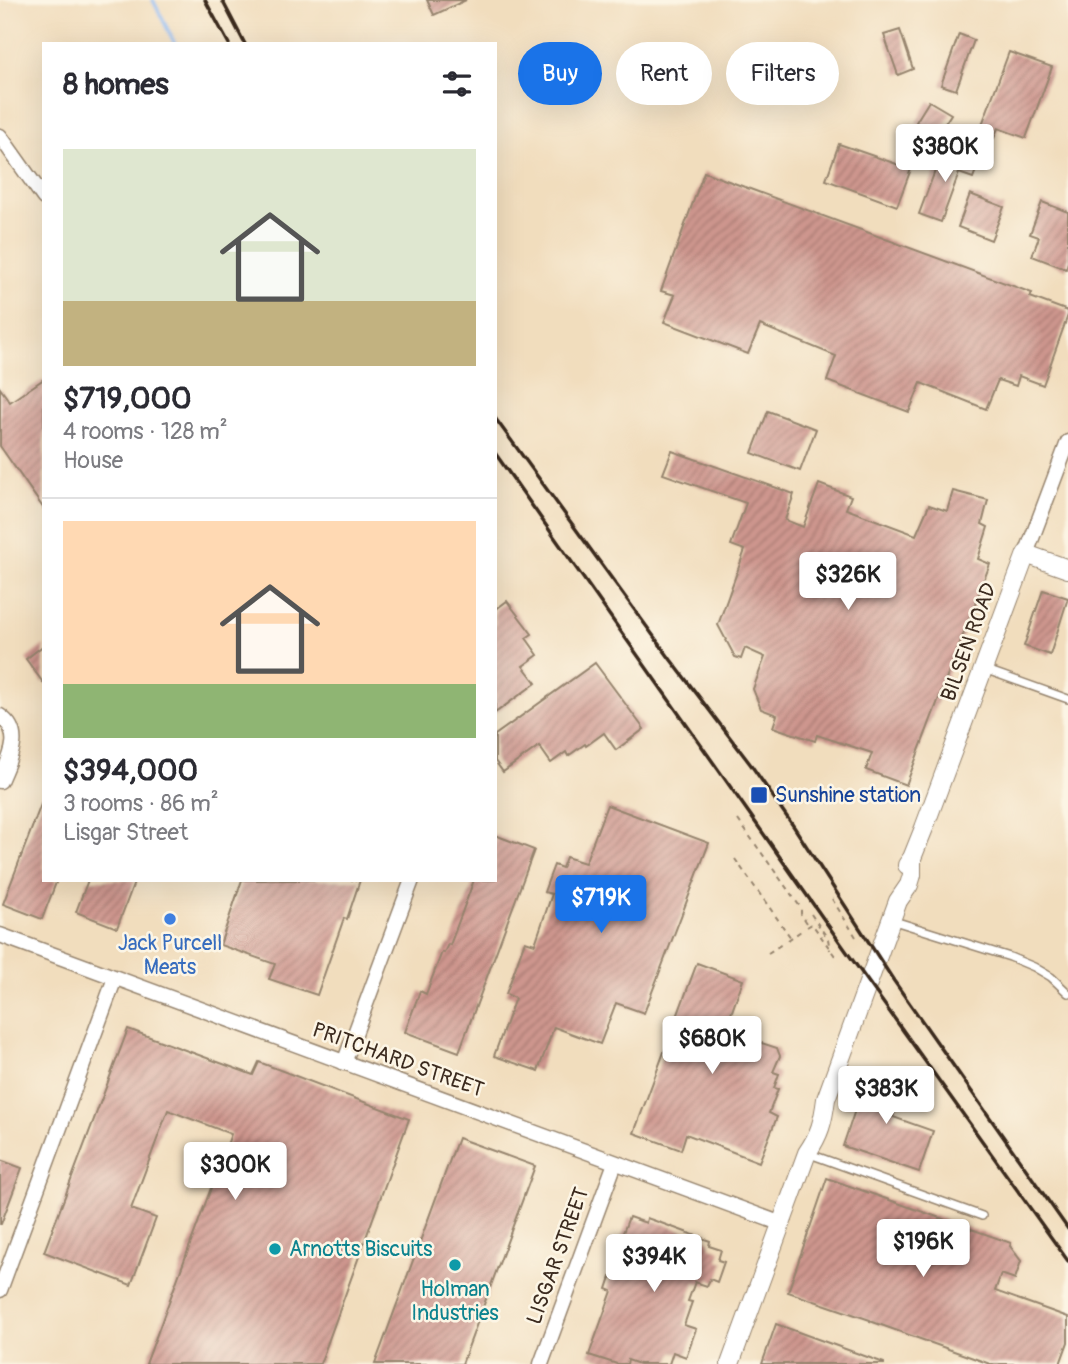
<!DOCTYPE html>
<html lang="en">
<head>
<meta charset="utf-8">
<style>
	:root { --surface:#fff; --page:#f7f7f7; --text:#2b2b33; --muted:#7c7c81; --line:#e1e1e2; --accent:#1a73e8 }
	body { margin:0; font-family:Pangolin,sans-serif; background:var(--page); color:var(--text); height:100vh; display:flex; flex-direction:column; font-size:26px; white-space:nowrap }
	* { box-sizing:border-box; margin:0 }
	p { font-size:23px; color:var(--muted) }
	.icon { flex:none; width:38px; height:38px; fill:none; stroke:currentColor; stroke-width:2; stroke-linecap:round; stroke-linejoin:round }
	.map { position:relative; flex:1; overflow:hidden }
	.side { position:absolute; left:42px; top:42px; width:455px; height:840px; display:flex; flex-direction:column; background:var(--surface); border-radius:0px; box-shadow:0 7px 28px #0002 }
	.side>* { flex:none }
	.hud { position:absolute; left:518px; top:42px; width:444px; height:63px; display:flex; gap:14px }
	.price { position:absolute; translate:-50% -60px; padding:0 16px; border-radius:7px; background:#fff; color:#222; font-size:23px; line-height:46px; filter:drop-shadow(0 2px 4px #0008) }
	.price::after { content:''; position:absolute; left:50%; top:42px; width:21px; height:16px; margin-left:-10px; background:inherit; clip-path:polygon(0 0,100% 0,50% 100%) }
	.price.active { background:var(--accent); color:#fff }
	ul { padding:0; list-style:none }
	li { display:grid; align-content:center; gap:14px; height:371px; padding:0 21px }
	li+li { border-top:2px solid var(--line) }
	li span { display:grid; place-items:center; height:217px; border-radius:0px; color:#555 }
	li>.icon { margin-inline-start:auto }
	span .icon { width:126px; height:126px; fill:#fffc; stroke-width:1 }
	li b { font-size:30px }
	h2 { display:flex; justify-content:space-between; align-items:center; height:84px; padding:0 21px; font-size:30px }
	.pill { padding:0 24px; border-radius:32px; background:var(--surface); box-shadow:0 7px 28px #0002; font-size:24px; line-height:63px }
	.pill.active { background:var(--accent); color:#fff }
	.map>svg:first-child { display:block }
	.lines { fill:none; stroke-linecap:round; stroke-linejoin:round }
	.stream { stroke:#8abaf6; stroke-width:3.5 }
	.building { fill:url(#building-hatch) }
	.service-casing { stroke:#96846e; stroke-width:10 }
	.minor-casing { stroke:#96846e; stroke-width:17 }
	.tertiary-casing { stroke:#96846e; stroke-width:20 }
	.path { stroke:#96846e; stroke-width:2; stroke-dasharray:5 5; stroke-linecap:butt }
	.service { stroke:#fff; stroke-width:7 }
	.minor { stroke:#fff; stroke-width:14 }
	.tertiary { stroke:#fff; stroke-width:18 }
	.rail { stroke:#3b2a1e; stroke-width:3.5 }
	.transit-dot { fill:#1a4fb4; stroke:#fcf5e5; stroke-width:2.5 }
	.shop-dot { fill:#3f7fe0; stroke:#fcf5e5; stroke-width:2.5 }
	.culture-dot { fill:#0f9aa8; stroke:#fcf5e5; stroke-width:2.5 }
	.labels { text-anchor:middle; dominant-baseline:central; stroke-width:5; stroke-linejoin:round; paint-order:stroke }
	.street-label { font-size:21px; fill:#3b2a1e; stroke:#fcf5e5 }
	.transit-label { font-size:21px; fill:#164399; stroke:#fcf5e5; text-anchor:start }
	.shop-label { font-size:21px; fill:#366cbe; stroke:#fcf5e5 }
	.culture-label { font-size:21px; fill:#0d838f; stroke:#fcf5e5; text-anchor:start }
</style>
</head>
<body>
<div class="map">
<svg width="1068" height="1364" viewBox="0 0 1068 1364">
	<defs>
		<pattern id="building-hatch" width="6" height="6" patternUnits="userSpaceOnUse" patternTransform="scale(1.75)"><rect width="6" height="6" fill="#ce968e"/><path d="M-1 1l2-2M0 6l6-6M5 7l2-2" fill="none" stroke="#a87b73"/></pattern>
	</defs>
	<rect width="100%" height="100%" fill="#fcf5e5"/>
	<filter id="ink" filterUnits="userSpaceOnUse"><feTurbulence type="fractalNoise" baseFrequency=".0143" numOctaves="2"/><feDisplacementMap in="SourceGraphic" scale="14" xChannelSelector="R" yChannelSelector="G"/><feConvolveMatrix kernelMatrix="1 2 1 2 8 2 1 2 1" color-interpolation-filters="sRGB"/></filter>
	<filter id="wash" filterUnits="userSpaceOnUse"><feTurbulence type="fractalNoise" baseFrequency=".00686" numOctaves="4" result="noise"/><feDisplacementMap in="SourceGraphic" scale="28" xChannelSelector="R" yChannelSelector="G"/><feGaussianBlur stdDeviation="1.57" result="paint"/><feColorMatrix in="noise" values="0 0 0 0 0 0 0 0 0 0 0 0 0 0 0 0 0 1.4 0 .05"/><feComposite in="paint" operator="in"/></filter>
	<g filter="url(#wash)">
		<rect width="100%" height="100%" fill="#f1ddbd"/>
		<g class="lines">
			<polyline class="stream" points="153,0 175,44"/>
		</g>
		<g id="blocks">
			<g class="building">
				<polygon points="427,0 466,0 434,15"/>
				<polygon points="900,30 913,69 898,75 884,35"/>
				<polygon points="959,34 974,40 956,90 941,85"/>
				<polygon points="1009,52 1052,67 1026,138 998,128 994,138 979,133"/>
				<polygon points="929,101 951,114 937,136 916,122"/>
				<polygon points="839,144 911,169 897,206 826,180"/>
				<polygon points="942,152 966,161 967,157 979,162 973,178 959,173 941,222 919,214"/>
				<polygon points="704,172 1032,293 1030,297 1068,311 1068,315 1043,385 1019,376 1016,386 998,380 986,409 921,383 909,412 827,381 836,356 760,325 748,354 664,322 675,295 661,291"/>
				<polygon points="970,194 1004,207 991,240 958,227"/>
				<polygon points="1042,202 1068,212 1068,262 1066,269 1032,256 1039,237 1030,234"/>
				<polygon points="44,379 44,509 0,446 0,388 10,402"/>
				<polygon points="768,411 816,429 800,471 752,453"/>
				<polygon points="672,451 794,494 785,520 803,527 819,484 851,496 846,509 916,535 929,505 947,511 953,491 988,500 982,524 988,527 978,559 990,564 906,785 866,770 872,753 817,735 815,741 773,727 777,715 761,709 753,689 765,657 745,648 741,659 735,657 718,625 745,550 731,545 746,503 663,474"/>
				<polygon points="1043,590 1068,598 1050,655 1024,646"/>
				<polygon points="507,601 532,634 526,638 538,655 523,666 536,683 495,713 495,610"/>
				<polygon points="44,645 44,684 26,659"/>
				<polygon points="595,663 644,729 616,750 604,733 586,746 585,744 568,756 566,752 551,763 539,746 503,772 495,761 495,735"/>
				<polygon points="43,799 44,880 57,880 42,919 3,904"/>
				<polygon points="607,805 709,843 644,1013 616,1003 600,1044 554,1027 538,1071 494,1056 515,998 506,994 525,941 535,944 552,894 544,892 554,865 562,868 566,857 585,863"/>
				<polygon points="495,835 534,850 459,1052 405,1032 420,991 426,994 442,952 444,953 448,944 450,945 474,880 495,880"/>
				<polygon points="88,880 135,880 117,928 76,912"/>
				<polygon points="242,880 360,880 347,919 344,918 317,995 269,979 275,964 220,945"/>
				<polygon points="697,963 743,980 725,1031 777,1048 780,1056 773,1072 779,1074 774,1088 778,1089 769,1113 777,1117 759,1162 686,1134 681,1150 634,1133"/>
				<polygon points="128,1029 253,1075 259,1062 409,1119 320,1364 146,1364 231,1134 168,1110 131,1209 156,1218 131,1285 44,1252"/>
				<polygon points="865,1073 903,1085 893,1117 933,1131 919,1172 843,1146 859,1098 857,1097"/>
				<polygon points="458,1138 535,1166 462,1364 375,1364"/>
				<polygon points="0,1160 22,1168 1,1224 0,1224"/>
				<polygon points="827,1178 1011,1243 1010,1246 1021,1261 1015,1279 1001,1274 995,1291 1068,1317 1068,1342 1060,1364 990,1364 870,1321 870,1320 788,1292"/>
				<polygon points="629,1217 646,1223 647,1218 661,1223 710,1241 709,1246 721,1250 718,1260 724,1262 717,1282 710,1279 707,1286 695,1282 688,1301 692,1302 684,1325 696,1329 686,1357 673,1352 669,1364 639,1364 628,1360 627,1364 617,1364 589,1355 612,1291 607,1289 611,1277 618,1279 626,1258 620,1256 621,1252 616,1251"/>
				<polygon points="776,1324 884,1363 884,1364 762,1364"/>
			</g>
		</g>
	</g>
	<g filter="url(#ink)">
		<use href="#blocks" fill-opacity="0" stroke="#96846e" stroke-width="2"/>
		<g class="lines">
			<g class="service-casing">
				<g id="service">
					<polyline points="984,669 1068,699"/>
					<polyline points="891,920 1010,957 1034,967 1051,977 1068,993"/>
					<polyline points="807,1153 982,1216"/>
				</g>
			</g>
			<g class="minor-casing">
				<g id="minor">
					<polyline points="0,136 44,198"/>
					<polyline points="1026,554 1068,442"/>
					<path d="M0,716c25,17 9,43 0,65"/>
					<polyline points="0,935 782,1224"/>
					<polyline points="344,1063 412,880"/>
					<polyline points="0,1290 115,978"/>
					<polyline points="541,1364 615,1163"/>
				</g>
			</g>
			<g class="tertiary-casing">
				<g id="tertiary">
					<polyline points="907,865 912,858 924,828 1026,554 1068,569"/>
					<path d="M730,1364l77,-211c13,-19 16,-31 19,-54l72,-198 11,-16 3,-10v-17"/>
				</g>
			</g>
			<g class="path">
				<polyline points="738,820 801,908 801,914 809,926"/>
				<polyline points="735,859 791,938"/>
				<polyline points="832,899 856,937"/>
				<polyline points="811,914 828,939 830,950"/>
				<polyline points="807,927 812,924 835,956"/>
				<polyline points="788,940 801,931"/>
				<polyline points="768,953 782,944"/>
			</g>
			<use href="#service" class="service"/>
			<use href="#minor" class="minor"/>
			<use href="#tertiary" class="tertiary"/>
			<g class="rail">
				<polyline points="205,0 229,44"/>
				<polyline points="222,0 245,44"/>
				<polyline points="495,418 671,660 751,765 794,827 894,981 1068,1229"/>
				<polyline points="495,453 844,948 1068,1261"/>
			</g>
		</g>
	</g>
	<rect class="transit-dot" x="750" y="786" width="18" height="18" rx="3.5"/>
	<circle class="shop-dot" cx="170" cy="919" r="7"/>
	<g class="culture-dot">
		<circle cx="275" cy="1249" r="7"/>
		<circle cx="455" cy="1265" r="7"/>
	</g>
	<g class="labels">
		<g class="street-label">
			<text transform="translate(969 642) rotate(-70)">BILSEN ROAD</text>
			<text transform="translate(398 1060) rotate(20)">PRITCHARD STREET</text>
			<text transform="translate(558 1256) rotate(-70)">LISGAR STREET</text>
		</g>
		<g class="transit-label">
			<text x="775" y="795">Sunshine station</text>
		</g>
		<g class="shop-label">
			<text x="170" y="943">Jack Purcell<tspan x="170" dy="24">Meats</tspan></text>
		</g>
		<g class="culture-label">
			<text x="289" y="1249">Arnotts Biscuits</text>
			<text x="455" y="1289" text-anchor="middle">Holman<tspan x="455" dy="24">Industries</tspan></text>
		</g>
	</g>
</svg>
<b class="price" style="left:945px;top:184px">$380K</b>
<b class="price" style="left:848px;top:612px">$326K</b>
<b class="price active" style="left:601px;top:935px">$719K</b>
<b class="price" style="left:712px;top:1076px">$680K</b>
<b class="price" style="left:886px;top:1126px">$383K</b>
<b class="price" style="left:235px;top:1202px">$300K</b>
<b class="price" style="left:923px;top:1279px">$196K</b>
<b class="price" style="left:654px;top:1294px">$394K</b>
<div class="hud">
<a class="pill active">Buy</a>
<a class="pill">Rent</a>
<a class="pill">Filters</a>
</div>
<section class="side">
<h2>8 homes<svg class="icon" aria-label="filters" viewBox="0 0 24 24"><path d="M4 7h16M4 17h16"/><circle cx="9" cy="7" r="2"/><circle cx="15" cy="17" r="2"/></svg></h2>
<ul>
<li><span style="background:linear-gradient(#dfe7d0 70%,#c2b280 0)"><svg class="icon" aria-label="home" viewBox="0 0 24 24"><path d="M3 11l9-7 9 7M6 9v11h12V9"/></svg></span><div><b>$719,000</b><p>4 rooms · 128 m²</p><p>House</p></div></li>
<li><span style="background:linear-gradient(#ffd9b3 75%,#8fb573 0)"><svg class="icon" aria-label="home" viewBox="0 0 24 24"><path d="M3 11l9-7 9 7M6 9v11h12V9"/></svg></span><div><b>$394,000</b><p>3 rooms · 86 m²</p><p>Lisgar Street</p></div></li>
</ul>
</section>
</div>
</body>
</html>
